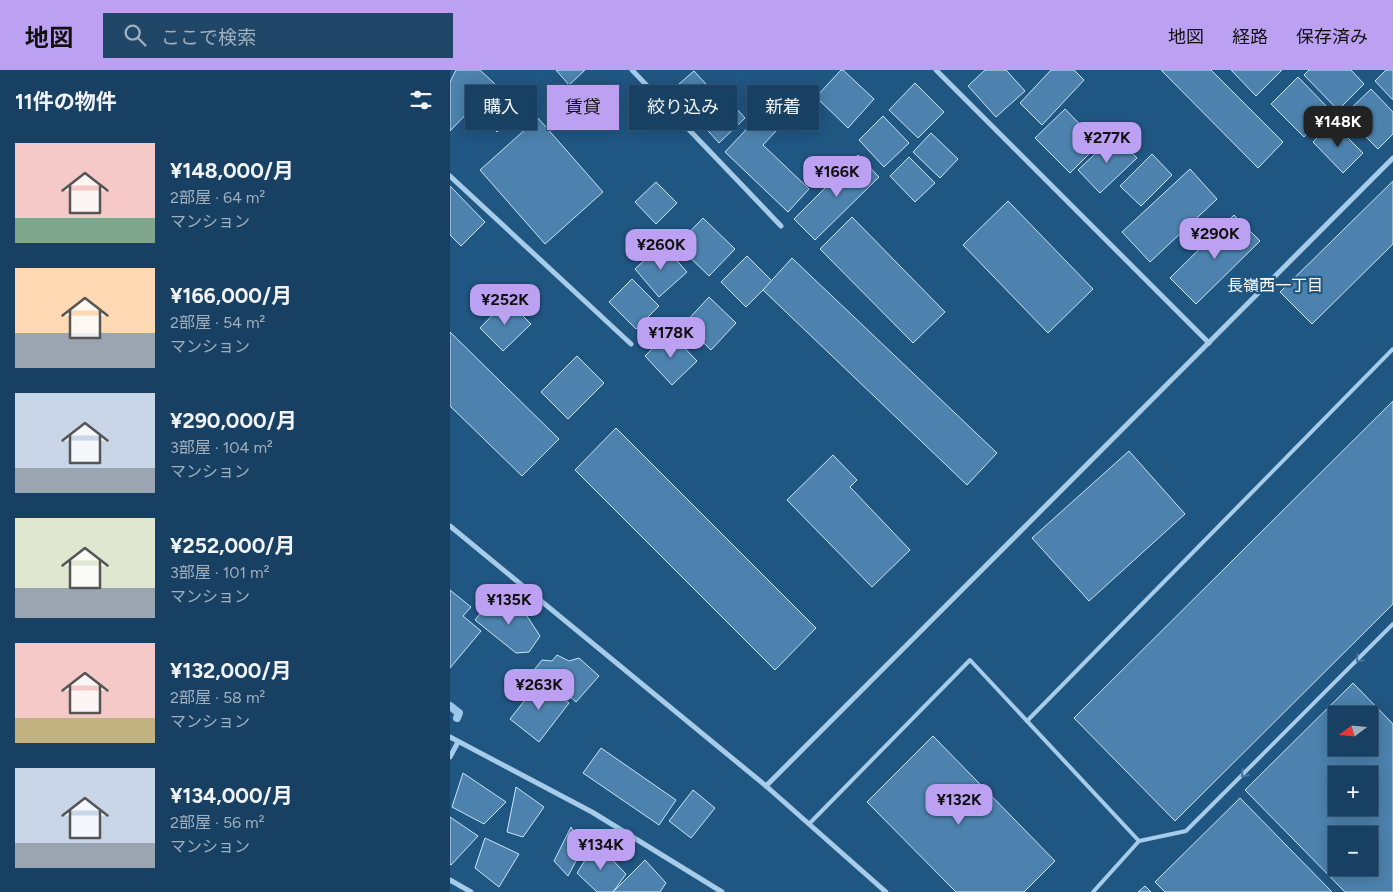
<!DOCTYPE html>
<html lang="ja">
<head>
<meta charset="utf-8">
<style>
	:root { --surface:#184062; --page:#214768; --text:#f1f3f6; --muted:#9fafbe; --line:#365977; --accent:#bca0f2 }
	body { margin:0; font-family:Figtree,"Noto Sans JP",sans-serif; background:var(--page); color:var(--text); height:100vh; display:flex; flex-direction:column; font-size:19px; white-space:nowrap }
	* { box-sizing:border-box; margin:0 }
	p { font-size:16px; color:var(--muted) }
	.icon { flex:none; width:28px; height:28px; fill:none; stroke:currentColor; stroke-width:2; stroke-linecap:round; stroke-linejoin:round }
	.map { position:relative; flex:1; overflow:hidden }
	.side { display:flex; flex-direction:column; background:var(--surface); width:450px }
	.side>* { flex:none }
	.guide { position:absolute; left:15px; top:15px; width:475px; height:45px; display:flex; gap:10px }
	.needle { width:32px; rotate:254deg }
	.tools { position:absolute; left:878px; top:636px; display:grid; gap:10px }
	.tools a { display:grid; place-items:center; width:50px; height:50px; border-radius:0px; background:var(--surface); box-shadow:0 2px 12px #0003,0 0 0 1px var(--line); font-size:25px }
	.price { position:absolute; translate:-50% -42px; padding:0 11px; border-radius:10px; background:var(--accent); color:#111; font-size:16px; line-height:32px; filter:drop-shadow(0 1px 2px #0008) }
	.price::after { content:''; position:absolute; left:50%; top:30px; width:15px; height:11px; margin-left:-8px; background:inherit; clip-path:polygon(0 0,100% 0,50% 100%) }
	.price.selected { background:#222; color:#fff }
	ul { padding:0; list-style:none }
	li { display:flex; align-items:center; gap:15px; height:125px; padding:0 15px }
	li span { display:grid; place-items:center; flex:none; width:140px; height:100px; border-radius:0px; color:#555 }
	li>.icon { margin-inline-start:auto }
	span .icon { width:60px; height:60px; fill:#fffc; stroke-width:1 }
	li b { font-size:21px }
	h2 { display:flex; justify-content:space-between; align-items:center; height:60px; padding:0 15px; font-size:21px }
	.tag { padding:0 18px; border-radius:0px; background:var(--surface); box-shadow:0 2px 12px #0003,0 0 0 1px var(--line); font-size:18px; line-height:45px }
	.tag.selected { background:var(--accent); color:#111 }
	header { display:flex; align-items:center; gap:30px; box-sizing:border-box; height:70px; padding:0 25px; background:var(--accent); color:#111 }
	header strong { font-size:24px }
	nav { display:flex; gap:28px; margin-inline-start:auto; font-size:18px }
	.search { width:350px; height:45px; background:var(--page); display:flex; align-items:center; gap:12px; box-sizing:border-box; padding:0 18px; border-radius:0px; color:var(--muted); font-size:19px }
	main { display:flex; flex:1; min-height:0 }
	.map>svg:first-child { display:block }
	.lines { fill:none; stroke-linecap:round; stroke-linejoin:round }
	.stream { stroke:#9ac8ea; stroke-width:8 }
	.building { fill:#4c82ad; stroke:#cae4f7; fill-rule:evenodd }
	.service { stroke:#a6cce9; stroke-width:4 }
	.minor { stroke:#a6cce9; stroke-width:5 }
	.oneway { stroke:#4879a1 }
	.labels { text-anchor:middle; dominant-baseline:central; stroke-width:4.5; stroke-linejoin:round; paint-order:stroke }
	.neighbourhood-label { font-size:16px; fill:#fff; stroke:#205682 }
</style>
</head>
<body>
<header>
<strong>地図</strong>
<div class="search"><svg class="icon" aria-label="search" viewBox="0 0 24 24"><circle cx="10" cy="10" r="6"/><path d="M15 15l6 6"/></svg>ここで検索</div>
<nav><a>地図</a><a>経路</a><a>保存済み</a></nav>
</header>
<main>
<section class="side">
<h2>11件の物件<svg class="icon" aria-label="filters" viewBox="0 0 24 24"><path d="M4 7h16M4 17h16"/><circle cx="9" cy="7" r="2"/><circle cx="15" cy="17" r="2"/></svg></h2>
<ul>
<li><span style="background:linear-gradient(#f6c9c9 75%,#7fa58c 0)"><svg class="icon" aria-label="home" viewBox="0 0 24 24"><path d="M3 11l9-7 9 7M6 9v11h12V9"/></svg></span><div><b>¥148,000/月</b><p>2部屋 · 64 m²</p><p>マンション</p></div></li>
<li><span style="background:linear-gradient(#ffd9b3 65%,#9aa5b1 0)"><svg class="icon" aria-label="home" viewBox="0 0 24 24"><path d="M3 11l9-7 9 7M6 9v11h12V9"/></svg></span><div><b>¥166,000/月</b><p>2部屋 · 54 m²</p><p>マンション</p></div></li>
<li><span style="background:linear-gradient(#c9d6e8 75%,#9aa5b1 0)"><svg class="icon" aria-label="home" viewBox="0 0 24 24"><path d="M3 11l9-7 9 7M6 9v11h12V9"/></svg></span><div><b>¥290,000/月</b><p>3部屋 · 104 m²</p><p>マンション</p></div></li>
<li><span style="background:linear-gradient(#dfe7d0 70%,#9aa5b1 0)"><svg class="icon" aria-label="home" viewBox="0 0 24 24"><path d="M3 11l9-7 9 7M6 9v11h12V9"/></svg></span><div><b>¥252,000/月</b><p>3部屋 · 101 m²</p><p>マンション</p></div></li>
<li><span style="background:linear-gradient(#f6c9c9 75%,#c2b280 0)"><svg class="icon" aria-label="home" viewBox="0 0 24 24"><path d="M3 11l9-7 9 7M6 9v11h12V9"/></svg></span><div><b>¥132,000/月</b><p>2部屋 · 58 m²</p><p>マンション</p></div></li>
<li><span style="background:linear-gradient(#c9d6e8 75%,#9aa5b1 0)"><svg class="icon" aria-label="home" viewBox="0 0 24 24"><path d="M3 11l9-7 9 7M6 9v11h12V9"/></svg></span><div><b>¥134,000/月</b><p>2部屋 · 56 m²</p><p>マンション</p></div></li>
</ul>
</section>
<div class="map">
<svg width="943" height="822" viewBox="0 0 943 822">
	<rect width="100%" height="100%" fill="#205682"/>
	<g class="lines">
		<polyline class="stream" points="0,636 9,643 7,648"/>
	</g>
	<g class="building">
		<polygon points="6,0 30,0 45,14 0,61 0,12"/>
		<polygon points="106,0 135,0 119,15"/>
		<polygon points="391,0 393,0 424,29 398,58 366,27"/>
		<polygon points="535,0 556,0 575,21 546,47 518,16"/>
		<polygon points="601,0 624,0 634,10 592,55 570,33"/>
		<polygon points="711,0 761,0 833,72 808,98"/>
		<polygon points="781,0 832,0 806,26"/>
		<polygon points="859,0 901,0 914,14 888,40 854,5"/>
		<polygon points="936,0 943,0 943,30 925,11"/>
		<polygon points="244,1 266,25 244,44 222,20"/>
		<polygon points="848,7 881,41 854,67 821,34"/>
		<polygon points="465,13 494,42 468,68 439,40"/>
		<polygon points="55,16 75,37 47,62 28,41"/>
		<polygon points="921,19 943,42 943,64 928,79 894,45"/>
		<polygon points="276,27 295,48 269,73 250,52"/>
		<polygon points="324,30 340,46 313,75 359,119 338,142 275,82"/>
		<polygon points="615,39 649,74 620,103 585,68"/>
		<polygon points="433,46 459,73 434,97 409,70"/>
		<polygon points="88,48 153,122 95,174 30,100"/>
		<polygon points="882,52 913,83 893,103 863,72"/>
		<polygon points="481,63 508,89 490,108 463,82"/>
		<polygon points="665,65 687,88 650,123 628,100"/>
		<polygon points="702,84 722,105 691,136 670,116"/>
		<polygon points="408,85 429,107 365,170 344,149"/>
		<polygon points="459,87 485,113 465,132 440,106"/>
		<polygon points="740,99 767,129 700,192 672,162"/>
		<polygon points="943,111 943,174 862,254 830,222"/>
		<polygon points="206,112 227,133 206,154 185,132"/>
		<polygon points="0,116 35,152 11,176 0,165"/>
		<polygon points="558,131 643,219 598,263 513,175"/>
		<polygon points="784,145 810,171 746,234 720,208"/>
		<polygon points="402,147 495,242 463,273 370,179"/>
		<polygon points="253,148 285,179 259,206 227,175"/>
		<polygon points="212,174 237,202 209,227 185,199"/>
		<polygon points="297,186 322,211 296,237 271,212"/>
		<polygon points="342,188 547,383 517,415 313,220"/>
		<polygon points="182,209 209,236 186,259 159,232"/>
		<polygon points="259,227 286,253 261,280 234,254"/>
		<polygon points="57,230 81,254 53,281 30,258"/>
		<polygon points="0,262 109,369 72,406 0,336"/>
		<polygon points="219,262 247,291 222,315 195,286"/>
		<polygon points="127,286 154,313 118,349 91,322"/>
		<polygon points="943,331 943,534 725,751 624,648"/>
		<polygon points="166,358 366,558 325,600 125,400"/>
		<polygon points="679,381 735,444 639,531 582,468"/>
		<polygon points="383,385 407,410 400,417 460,480 422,517 337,430"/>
		<polygon points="0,520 21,537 13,546 31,561 0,598"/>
		<polygon points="54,528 77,546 90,566 79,582 66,583 25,550 41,530 48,536"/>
		<polygon points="107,585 119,591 129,588 149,606 126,632 96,605 84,600 92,590 102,591"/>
		<polygon points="90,611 119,633 89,672 60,649"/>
		<path d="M903,613l40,41v168h-48l-100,-102zM886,645h33v33h-33zM886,705h33v33h-33zM886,765h33v33h-33z"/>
		<polygon points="483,666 605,791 574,822 506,822 417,732"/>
		<polygon points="151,678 226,730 209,755 133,703"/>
		<polygon points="13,703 56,732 34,754 2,737"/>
		<polygon points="66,717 94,737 73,767 57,762"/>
		<polygon points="243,720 265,738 241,768 219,751"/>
		<polygon points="790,728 882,822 715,822 705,812"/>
		<polygon points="0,747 28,766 1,795 0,794"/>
		<polygon points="121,757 133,778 118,806 104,791"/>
		<polygon points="35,768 69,784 49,817 25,798"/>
		<polygon points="146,773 176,804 163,822 147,822 127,803"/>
		<polygon points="195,790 216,813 210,822 163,822"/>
		<polygon points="695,816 701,822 688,822"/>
	</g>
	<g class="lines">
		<g class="service">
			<polyline points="577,651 943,279"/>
			<polyline points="359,754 520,590 689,771 643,822"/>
			<polyline points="689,771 736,761 943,554"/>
		</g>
		<g class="minor">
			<polyline points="182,0 331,156"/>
			<polyline points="486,0 759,273"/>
			<polyline points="0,106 181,274"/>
			<polyline points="0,456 316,716 436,822"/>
			<polyline points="0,667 142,742 272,822"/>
			<polyline points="0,687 8,672"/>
			<polyline points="316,716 943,88"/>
			<polyline points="0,810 21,822"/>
		</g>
	</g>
	<defs><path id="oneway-chevron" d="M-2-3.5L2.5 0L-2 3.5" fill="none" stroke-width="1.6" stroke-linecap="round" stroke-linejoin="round" transform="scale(1.25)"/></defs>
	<g class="oneway">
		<use href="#oneway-chevron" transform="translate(909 589) rotate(135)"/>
		<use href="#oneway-chevron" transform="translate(794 704) rotate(135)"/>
	</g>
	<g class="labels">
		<g class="neighbourhood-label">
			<text x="825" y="215">長嶺西一丁目</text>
		</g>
	</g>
</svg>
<div class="tools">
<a><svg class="needle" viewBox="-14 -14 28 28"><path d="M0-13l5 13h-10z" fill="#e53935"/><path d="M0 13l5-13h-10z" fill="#9fafbe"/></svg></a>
<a>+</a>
<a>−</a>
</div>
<b class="price selected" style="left:888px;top:78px">¥148K</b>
<b class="price" style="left:657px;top:94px">¥277K</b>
<b class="price" style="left:387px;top:128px">¥166K</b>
<b class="price" style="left:765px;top:190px">¥290K</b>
<b class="price" style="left:211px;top:201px">¥260K</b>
<b class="price" style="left:55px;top:256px">¥252K</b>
<b class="price" style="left:221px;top:289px">¥178K</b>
<b class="price" style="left:59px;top:556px">¥135K</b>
<b class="price" style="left:89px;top:641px">¥263K</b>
<b class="price" style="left:509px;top:756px">¥132K</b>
<b class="price" style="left:151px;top:801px">¥134K</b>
<div class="guide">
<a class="tag">購入</a>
<a class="tag selected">賃貸</a>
<a class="tag">絞り込み</a>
<a class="tag">新着</a>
</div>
</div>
</main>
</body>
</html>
